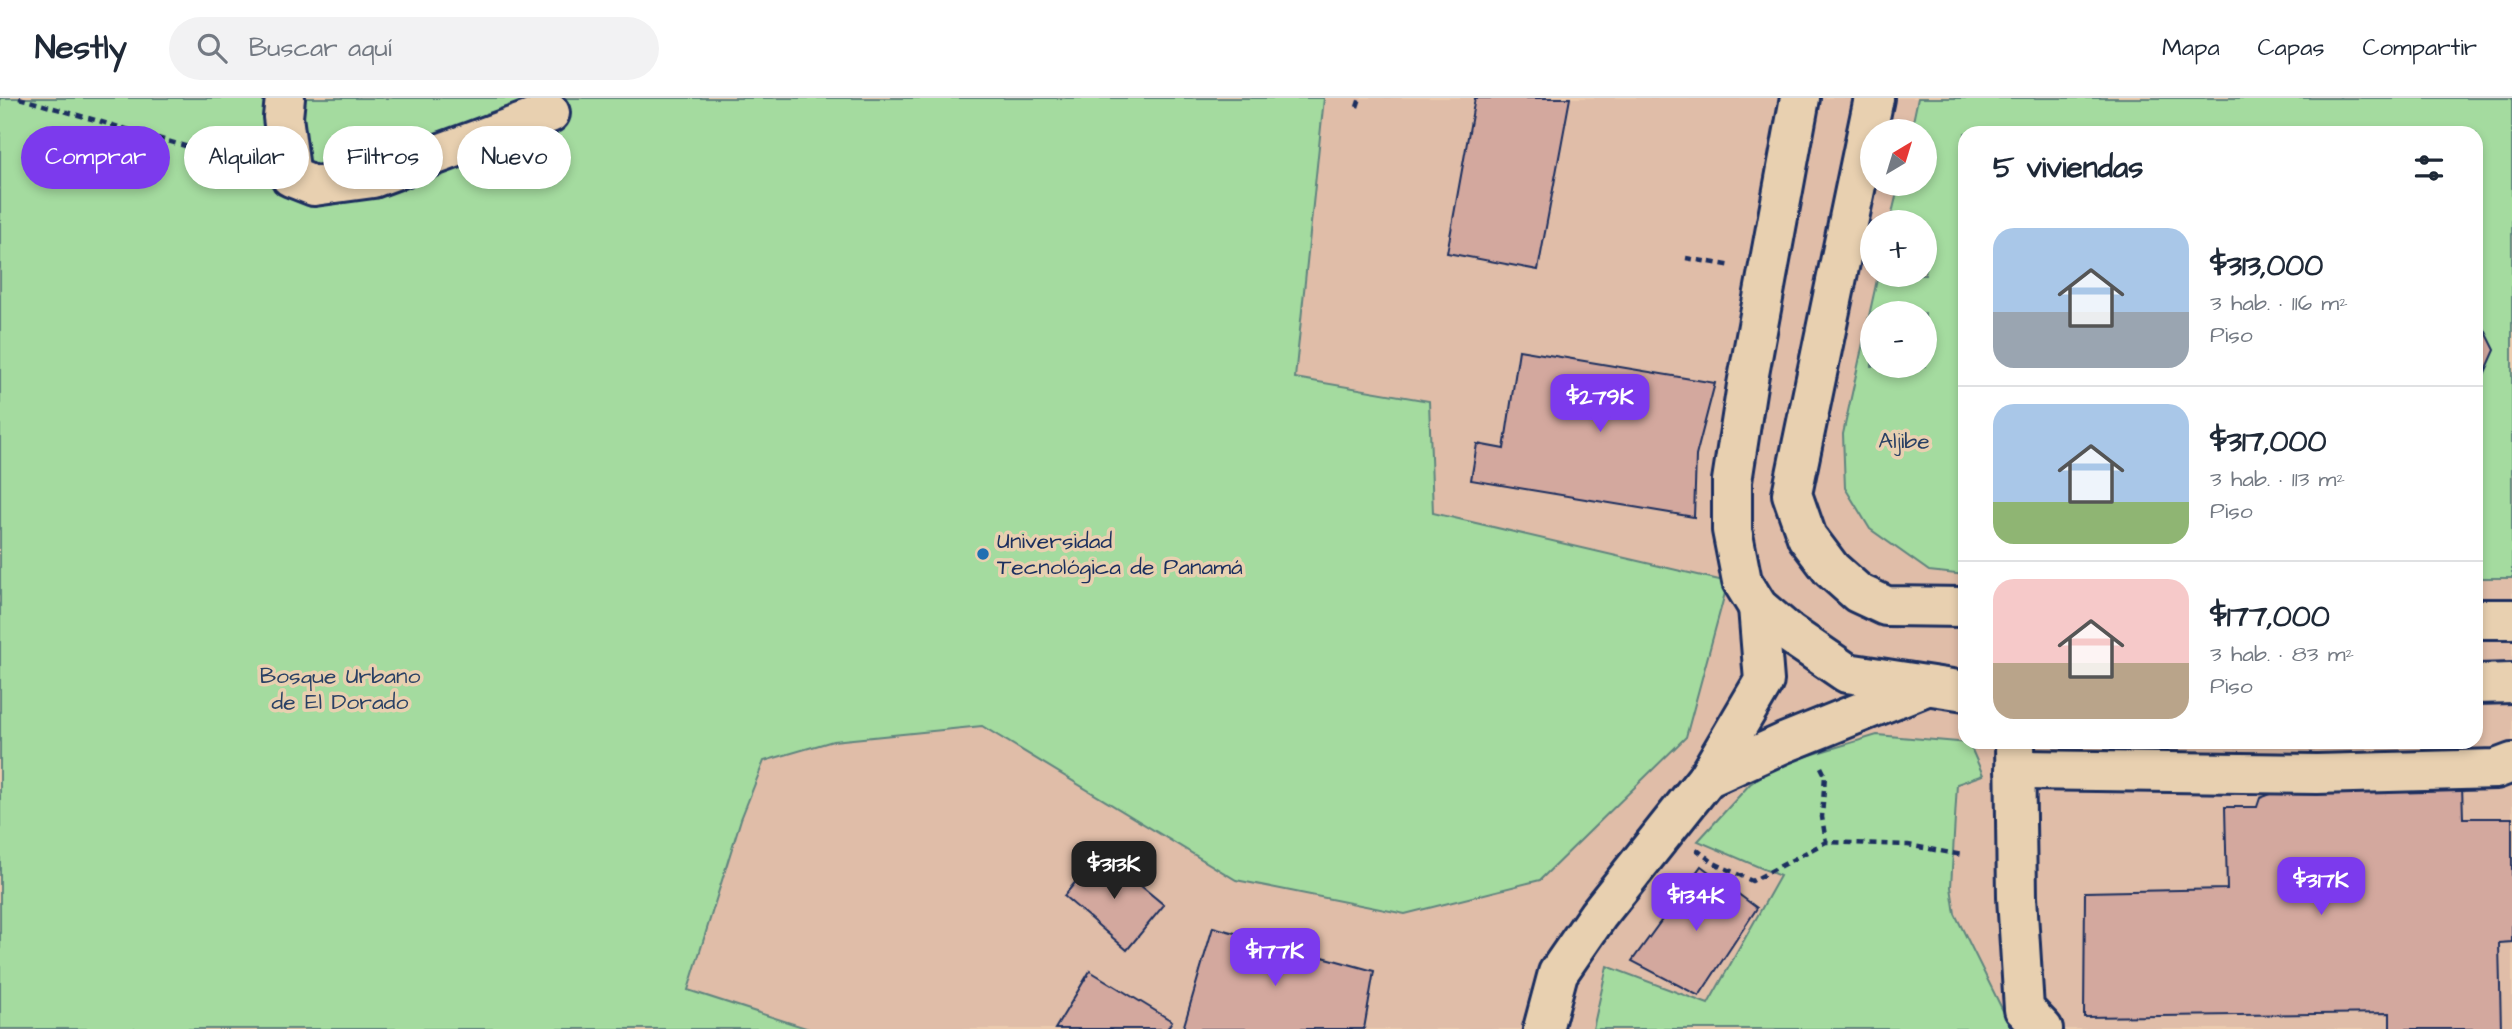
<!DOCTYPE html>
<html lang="es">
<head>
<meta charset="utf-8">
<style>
	:root { --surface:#fff; --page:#f2f2f3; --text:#1f2937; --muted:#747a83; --line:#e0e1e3; --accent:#7c3aed }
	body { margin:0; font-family:"Architects Daughter",sans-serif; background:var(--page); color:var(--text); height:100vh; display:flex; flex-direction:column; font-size:26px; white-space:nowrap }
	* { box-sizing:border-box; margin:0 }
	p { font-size:23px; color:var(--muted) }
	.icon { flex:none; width:38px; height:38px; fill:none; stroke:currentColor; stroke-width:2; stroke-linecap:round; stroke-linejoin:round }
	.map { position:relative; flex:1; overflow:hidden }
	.details { position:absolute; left:1958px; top:28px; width:525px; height:623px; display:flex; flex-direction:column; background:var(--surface); border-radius:21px; box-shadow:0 4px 10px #0003 }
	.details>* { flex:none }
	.top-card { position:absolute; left:21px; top:28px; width:665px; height:63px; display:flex; gap:14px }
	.needle { width:46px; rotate:38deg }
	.fabs { position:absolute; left:1860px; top:21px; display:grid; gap:14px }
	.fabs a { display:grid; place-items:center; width:77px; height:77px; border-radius:50%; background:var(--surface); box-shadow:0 4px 10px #0003; font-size:35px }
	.price { position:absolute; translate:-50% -60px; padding:0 16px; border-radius:14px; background:var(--accent); color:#fff; font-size:23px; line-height:46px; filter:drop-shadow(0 2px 4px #0008) }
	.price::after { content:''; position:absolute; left:50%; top:42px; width:21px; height:16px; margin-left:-10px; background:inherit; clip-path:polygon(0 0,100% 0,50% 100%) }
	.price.selected { background:#222; color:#fff }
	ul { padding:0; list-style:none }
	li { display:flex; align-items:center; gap:21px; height:175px; padding:0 35px }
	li+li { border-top:2px solid var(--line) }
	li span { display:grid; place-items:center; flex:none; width:196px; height:140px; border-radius:21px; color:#555 }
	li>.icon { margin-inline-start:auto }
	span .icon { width:84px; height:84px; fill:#fffc; stroke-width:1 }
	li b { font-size:30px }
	h2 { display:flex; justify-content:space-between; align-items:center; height:84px; padding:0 35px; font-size:30px }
	.pill { padding:0 24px; border-radius:32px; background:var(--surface); box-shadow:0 4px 10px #0003; font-size:24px; line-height:63px }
	.pill.selected { background:var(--accent); color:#fff }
	header { display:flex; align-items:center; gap:42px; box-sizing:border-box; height:98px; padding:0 35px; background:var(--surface); border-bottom:2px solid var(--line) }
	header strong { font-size:33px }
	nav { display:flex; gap:38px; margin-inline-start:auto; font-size:24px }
	.search { width:490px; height:63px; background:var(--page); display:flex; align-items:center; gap:18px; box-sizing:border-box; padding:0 24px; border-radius:38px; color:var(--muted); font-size:26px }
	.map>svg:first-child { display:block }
	.built { fill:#e0bda8; fill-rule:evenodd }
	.green { fill:#a4db9f; stroke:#60857e; stroke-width:2; fill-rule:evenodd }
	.building { fill:#d3a89e; stroke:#1b2f5e; stroke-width:2 }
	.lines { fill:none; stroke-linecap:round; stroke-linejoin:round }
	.minor-casing { stroke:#1b2f5e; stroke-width:44 }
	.path { stroke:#1b2f5e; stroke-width:4.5; stroke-dasharray:7 5; stroke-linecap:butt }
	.minor { stroke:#e8d0b0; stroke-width:38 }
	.poi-dot { fill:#1f6fb2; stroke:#e8d0b0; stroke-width:2.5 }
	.labels { text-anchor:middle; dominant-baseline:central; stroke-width:7; stroke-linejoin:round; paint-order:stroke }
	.park-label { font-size:23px; fill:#294064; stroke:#e8d0b0 }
	.poi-label { font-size:23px; fill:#1b2f5e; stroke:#e8d0b0; text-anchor:start }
</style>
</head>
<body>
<header>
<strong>Nestly</strong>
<div class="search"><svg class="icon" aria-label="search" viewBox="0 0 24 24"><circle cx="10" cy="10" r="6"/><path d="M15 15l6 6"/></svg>Buscar aquí</div>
<nav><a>Mapa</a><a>Capas</a><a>Compartir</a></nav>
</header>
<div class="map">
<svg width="2512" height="931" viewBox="0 0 2512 931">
	<rect width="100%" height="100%" fill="#eccbae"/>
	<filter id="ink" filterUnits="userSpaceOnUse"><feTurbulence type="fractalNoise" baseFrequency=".0143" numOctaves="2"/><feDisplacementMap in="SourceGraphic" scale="14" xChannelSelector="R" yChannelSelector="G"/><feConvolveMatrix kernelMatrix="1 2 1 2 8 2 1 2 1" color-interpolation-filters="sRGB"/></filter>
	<g filter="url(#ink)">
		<path class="built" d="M0,0h2512v931h-2512zM1872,33h53v53h-53zM1965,35h511v609h-511zM1872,124h53v53h-53zM1872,215h53v53h-53z"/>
		<g class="green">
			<polygon points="0,0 1324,0 1295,280 1429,303 1433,415 1728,484 1686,639 1540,782 1405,816 1236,782 982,628 833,643 764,663 741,721 688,892 809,931 0,931"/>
			<path d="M1918,0h594v480h-36v-445h-511v442l-36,-4 -59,-42 -25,-41 -2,-54 35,-159h47v-53h-35l9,-38h26v-53h-14zM1872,215h53v53h-53z"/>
			<polygon points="1877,637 1969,645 1983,677 1957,686 1951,789 1955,816 2012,931 1593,931 1607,868 1708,906 1780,778 1698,743 1750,686 1777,667"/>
		</g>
		<g class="building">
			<polygon points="1475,0 1570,0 1538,172 1447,155"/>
			<polygon points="2476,225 2483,228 2495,252 2483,279 2476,283"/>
			<polygon points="1519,252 1715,285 1696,358 1694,419 1471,382 1477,346 1504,351"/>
			<polygon points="2462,687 2463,720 2512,720 2512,844 2499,845 2501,931 2390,931 2390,915 2084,919 2085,794 2227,791 2225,709 2257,709 2260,700 2287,690"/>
			<polygon points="1100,754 1164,807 1127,852 1064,798"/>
			<polygon points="1701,768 1757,810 1699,898 1632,863"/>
			<polygon points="1213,829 1374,873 1364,931 1183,931"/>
			<polygon points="1090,873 1172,923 1167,931 1055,931"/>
		</g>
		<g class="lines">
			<g class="minor-casing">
				<g id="minor">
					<polyline points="285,0 283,19 291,79 314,88 373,80 550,15"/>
					<polyline points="1800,0 1747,287 1732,383 1732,432 1742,483 1758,509 1790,536 1847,575 1965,593"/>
					<polyline points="1874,0 1792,396 1807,439 1831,471 1858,495 1886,508 1965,509"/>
					<polyline points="2476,521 2512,521"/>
					<polyline points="2476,586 2512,585"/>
					<polyline points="2015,644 2017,799 2024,911 2043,931"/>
					<polyline points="2015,672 2317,676 2496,671 2512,665"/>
					<polyline points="1707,680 1784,645 1926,588"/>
					<polyline points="1543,931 1558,875 1598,817 1707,680 1764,583 1758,509"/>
				</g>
			</g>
			<g class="path">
				<polyline points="19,0 254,68"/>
				<polyline points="1357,9 1360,0"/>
				<polyline points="1686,160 1733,168"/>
				<polyline points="1821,669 1825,677 1822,719 1826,744"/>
				<polyline points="1696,751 1714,765 1752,783 1826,744 1908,747 1962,757"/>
			</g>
			<use href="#minor" class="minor"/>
		</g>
	</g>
	<circle class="poi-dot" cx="983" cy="456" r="7"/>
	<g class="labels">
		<g class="park-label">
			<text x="1904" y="343">Aljibe</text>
			<text x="340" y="578">Bosque Urbano<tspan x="340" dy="26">de El Dorado</tspan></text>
		</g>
		<g class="poi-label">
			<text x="997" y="443">Universidad<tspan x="997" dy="26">Tecnológica de Panamá</tspan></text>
		</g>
	</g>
</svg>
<div class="fabs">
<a><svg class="needle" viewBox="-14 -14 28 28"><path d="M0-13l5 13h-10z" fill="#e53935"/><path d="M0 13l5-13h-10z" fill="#747a83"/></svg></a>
<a>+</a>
<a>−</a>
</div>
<b class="price" style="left:1600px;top:336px">$279K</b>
<b class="price selected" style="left:1114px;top:803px">$313K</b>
<b class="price" style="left:2321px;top:819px">$317K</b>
<b class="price" style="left:1696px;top:835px">$134K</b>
<b class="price" style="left:1275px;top:890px">$177K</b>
<div class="top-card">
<a class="pill selected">Comprar</a>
<a class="pill">Alquilar</a>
<a class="pill">Filtros</a>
<a class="pill">Nuevo</a>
</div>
<section class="details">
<h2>5 viviendas<svg class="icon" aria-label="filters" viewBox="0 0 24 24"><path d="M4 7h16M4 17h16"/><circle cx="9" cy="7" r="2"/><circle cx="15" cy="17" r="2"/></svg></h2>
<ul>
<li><span style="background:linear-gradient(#a9c7e8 60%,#9aa5b1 0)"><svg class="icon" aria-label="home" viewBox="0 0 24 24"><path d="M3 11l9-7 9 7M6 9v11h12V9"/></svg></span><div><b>$313,000</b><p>3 hab. · 116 m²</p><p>Piso</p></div></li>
<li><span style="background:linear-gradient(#a9c7e8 70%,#8fb573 0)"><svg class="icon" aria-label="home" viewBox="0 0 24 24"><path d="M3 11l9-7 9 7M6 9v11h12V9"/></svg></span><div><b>$317,000</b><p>3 hab. · 113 m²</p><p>Piso</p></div></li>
<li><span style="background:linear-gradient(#f6c9c9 60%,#b9a48a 0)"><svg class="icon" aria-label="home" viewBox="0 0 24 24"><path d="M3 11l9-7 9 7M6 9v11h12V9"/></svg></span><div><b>$177,000</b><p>3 hab. · 83 m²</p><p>Piso</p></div></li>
</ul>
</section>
</div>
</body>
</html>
